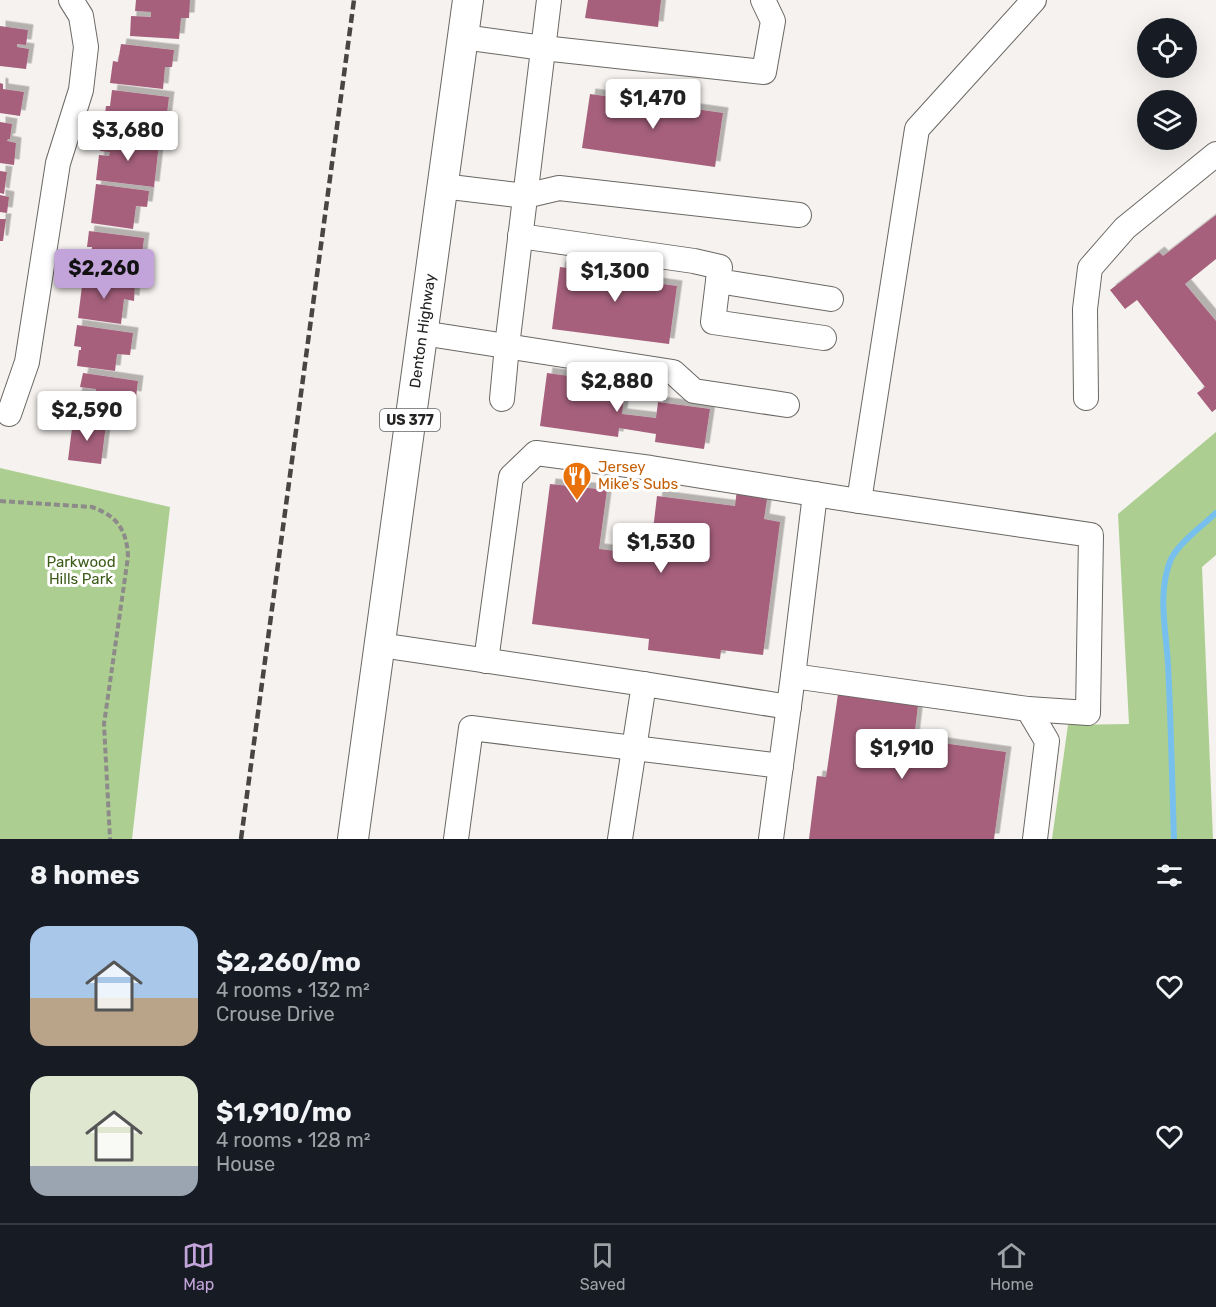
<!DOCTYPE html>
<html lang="en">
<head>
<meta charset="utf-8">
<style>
	:root { --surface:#171b24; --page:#242831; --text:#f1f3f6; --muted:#9ea1a6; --line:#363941; --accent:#c3a4da }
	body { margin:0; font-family:Rubik,sans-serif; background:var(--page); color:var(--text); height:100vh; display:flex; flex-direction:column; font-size:22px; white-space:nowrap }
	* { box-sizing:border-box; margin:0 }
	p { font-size:20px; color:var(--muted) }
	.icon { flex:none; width:33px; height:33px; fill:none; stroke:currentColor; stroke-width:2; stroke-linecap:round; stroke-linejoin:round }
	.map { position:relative; height:839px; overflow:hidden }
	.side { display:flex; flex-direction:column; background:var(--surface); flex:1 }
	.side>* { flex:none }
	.tools { position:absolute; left:1137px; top:18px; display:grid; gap:12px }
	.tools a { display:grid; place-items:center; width:60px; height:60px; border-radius:50%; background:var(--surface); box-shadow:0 6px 24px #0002; font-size:30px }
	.price { position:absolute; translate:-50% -51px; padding:0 14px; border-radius:6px; background:#fff; color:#222; font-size:20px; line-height:39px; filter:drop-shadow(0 2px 3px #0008) }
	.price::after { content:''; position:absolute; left:50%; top:36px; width:18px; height:14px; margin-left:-9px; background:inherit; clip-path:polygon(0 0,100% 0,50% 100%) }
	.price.active { background:var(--accent); color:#111 }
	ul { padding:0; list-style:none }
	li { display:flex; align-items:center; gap:18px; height:150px; padding:0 30px }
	li span { display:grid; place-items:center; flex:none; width:168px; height:120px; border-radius:18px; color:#555 }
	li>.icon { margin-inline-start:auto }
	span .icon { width:72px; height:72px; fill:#fffc; stroke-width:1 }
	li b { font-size:26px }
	h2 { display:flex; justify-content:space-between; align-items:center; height:72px; padding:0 30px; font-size:26px }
	.tab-bar { display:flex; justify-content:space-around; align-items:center; height:84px; border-top:2px solid var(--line); background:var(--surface); font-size:16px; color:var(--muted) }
	.tab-bar a { display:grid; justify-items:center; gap:3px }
	.tab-bar .active { color:var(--accent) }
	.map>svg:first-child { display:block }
	.green { fill:#adce91 }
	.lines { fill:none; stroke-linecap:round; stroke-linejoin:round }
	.stream { stroke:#77c0ed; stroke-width:6 }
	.building { fill:#a6607c; filter:url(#shadow) }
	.minor-casing { stroke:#6a6864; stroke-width:26 }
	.major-casing { stroke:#6a6864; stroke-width:32 }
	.path { stroke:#8d8b89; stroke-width:4; stroke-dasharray:6 3; stroke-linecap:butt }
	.minor { stroke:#fff; stroke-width:24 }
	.major { stroke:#fff; stroke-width:30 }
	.rail { stroke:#484645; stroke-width:4.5; stroke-dasharray:9 4.5; stroke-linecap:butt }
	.labels { text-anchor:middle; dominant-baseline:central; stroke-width:6; stroke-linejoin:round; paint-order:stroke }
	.shield { fill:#fff; stroke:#666564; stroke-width:1.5 }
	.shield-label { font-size:14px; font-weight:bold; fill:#242322 }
	.street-label { font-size:15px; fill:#242322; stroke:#fff }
	.food-label { font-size:15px; fill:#c56008; stroke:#fff; text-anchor:start }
	.park-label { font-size:15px; fill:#3c5b18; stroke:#fff }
</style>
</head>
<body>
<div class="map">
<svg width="1216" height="839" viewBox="0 0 1216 839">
	<defs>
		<filter id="shadow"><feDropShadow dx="5.5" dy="-5.5" stdDeviation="0" flood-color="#0004"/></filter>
	</defs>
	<rect width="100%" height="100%" fill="#f5f2ef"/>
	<g class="green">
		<polygon points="1216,432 1216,555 1202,567 1213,839 1052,839 1068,725 1129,724 1118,514"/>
		<polygon points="0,468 170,507 132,839 0,839"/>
	</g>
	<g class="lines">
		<path class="stream" d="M1174,839c-2,-58 -3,-117 -6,-175 -2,-34 -11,-72 3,-105 8,-16 31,-33 45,-46"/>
	</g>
	<g class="building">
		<polygon points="136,0 190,0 189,18 181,18 179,39 130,36 131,16 151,17 151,12 135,11"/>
		<polygon points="588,0 661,0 658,27 585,18"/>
		<polygon points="0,26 28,30 26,45 17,44 17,47 29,49 26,69 0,66"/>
		<polygon points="121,44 174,50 172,67 165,67 163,89 110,83 113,61 118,62"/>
		<polygon points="0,83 3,84 3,89 24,92 20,116 0,113"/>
		<polygon points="112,90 169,97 164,138 103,131 106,106 110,106"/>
		<polygon points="590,94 723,113 715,167 582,148"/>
		<polygon points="0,122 12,124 10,139 8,139 7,141 16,143 14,165 0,163"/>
		<polygon points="102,137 159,144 154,187 96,180 99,155 109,156 110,152 100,151"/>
		<polygon points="0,171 7,172 4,194 0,193"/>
		<polygon points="96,184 149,191 147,207 136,206 133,229 91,223"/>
		<polygon points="0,195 9,197 7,213 0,212"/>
		<polygon points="1216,215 1216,259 1185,284 1216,321 1216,409 1212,412 1197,393 1205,387 1137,300 1125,309 1110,290 1159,252 1163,256"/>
		<polygon points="0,219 6,219 3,241 0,241"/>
		<polygon points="89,231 144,238 141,264 136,264 134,282 88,276 92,247 87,247"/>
		<polygon points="620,256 644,259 643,272 657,274 655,283 677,286 669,344 552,329 560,267 601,273 601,267 619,269"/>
		<polygon points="83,278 135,285 134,301 124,299 121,324 78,318"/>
		<polygon points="77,325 133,333 130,355 117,354 115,371 77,366 79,350 81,350 81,347 74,346"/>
		<polygon points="83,373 138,381 136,397 125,395 122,420 74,413 77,391 96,394 96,389 80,387"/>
		<polygon points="547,373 626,384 622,414 656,418 658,402 710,409 704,449 655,442 656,434 619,428 618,437 540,426"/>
		<polygon points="73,420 106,424 101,464 68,460"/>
		<polygon points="550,484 607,490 599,549 650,555 657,496 735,506 737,489 768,493 764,519 780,522 763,655 721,650 720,659 648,650 649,639 532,624"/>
		<polygon points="838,694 918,705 914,739 1006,752 994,839 809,839 817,776 826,777"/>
	</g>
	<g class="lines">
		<g class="minor-casing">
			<g id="minor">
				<polyline points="463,37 543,48 764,72 773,21 763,0"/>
				<polyline points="442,186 525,196 559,188 799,215"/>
				<polyline points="520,236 694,261 720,267 718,281 831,299"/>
				<polyline points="718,281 713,322 824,338"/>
				<polyline points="422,333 673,372 694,391 787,405"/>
				<polyline points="1086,398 1085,309 1090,268 1125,228 1216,154"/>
				<polyline points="502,399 507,346 549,0"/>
				<polyline points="9,414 27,362 58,163 81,90 86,47 81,16 71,0"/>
				<polyline points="859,501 917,129 1034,0"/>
				<polyline points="380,645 644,684"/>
				<polyline points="486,661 511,477 536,453 651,468 859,501 1091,535 1088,713 1028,709"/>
				<polyline points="793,676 815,494"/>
				<polyline points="456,839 471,728 781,766"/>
				<polyline points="620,839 644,684 789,707"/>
				<polyline points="771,839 793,676 1028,709 1047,741 1035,839"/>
			</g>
		</g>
		<g class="major-casing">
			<g id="major">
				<path id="s1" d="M353,839l115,-839"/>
			</g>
		</g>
		<path class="path" d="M0,501l92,6c25,9 35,23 36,50l-24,167 6,115"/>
		<use href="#minor" class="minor"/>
		<use href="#major" class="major"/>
		<polyline class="rail" points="241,839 354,0"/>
	</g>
	<defs>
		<g id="restaurant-pin" transform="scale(1.5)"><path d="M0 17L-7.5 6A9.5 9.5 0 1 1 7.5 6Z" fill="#e8710a" stroke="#fff"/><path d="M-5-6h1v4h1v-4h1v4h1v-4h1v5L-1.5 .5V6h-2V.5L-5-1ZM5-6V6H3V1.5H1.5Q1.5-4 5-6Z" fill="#fff"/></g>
	</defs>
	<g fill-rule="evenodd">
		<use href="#restaurant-pin" x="577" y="476"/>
	</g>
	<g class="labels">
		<rect class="shield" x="380" y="409" width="60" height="22" rx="4.5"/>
		<g class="shield-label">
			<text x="410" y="420">US 377</text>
		</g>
		<g class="street-label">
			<text stroke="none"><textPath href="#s1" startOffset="513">Denton Highway</textPath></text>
		</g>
		<g class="food-label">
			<text x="598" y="467">Jersey<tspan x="598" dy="17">Mike's Subs</tspan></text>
		</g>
		<g class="park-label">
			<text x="81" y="562">Parkwood<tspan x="81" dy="17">Hills Park</tspan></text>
		</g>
	</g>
</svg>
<div class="tools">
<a><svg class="icon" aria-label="locate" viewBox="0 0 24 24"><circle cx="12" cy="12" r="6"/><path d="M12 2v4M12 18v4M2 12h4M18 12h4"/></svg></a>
<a><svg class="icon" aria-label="layers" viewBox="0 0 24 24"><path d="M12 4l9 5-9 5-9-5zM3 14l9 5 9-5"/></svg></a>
</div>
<b class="price" style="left:653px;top:130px">$1,470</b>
<b class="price" style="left:128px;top:162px">$3,680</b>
<b class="price active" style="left:104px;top:300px">$2,260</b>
<b class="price" style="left:615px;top:303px">$1,300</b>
<b class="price" style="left:617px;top:413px">$2,880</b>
<b class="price" style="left:87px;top:442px">$2,590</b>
<b class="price" style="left:661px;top:574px">$1,530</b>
<b class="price" style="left:902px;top:780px">$1,910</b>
</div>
<section class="side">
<h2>8 homes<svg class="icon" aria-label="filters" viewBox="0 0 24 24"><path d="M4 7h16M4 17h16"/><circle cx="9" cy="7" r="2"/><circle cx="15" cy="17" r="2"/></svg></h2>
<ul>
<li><span style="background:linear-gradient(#a9c7e8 60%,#b9a48a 0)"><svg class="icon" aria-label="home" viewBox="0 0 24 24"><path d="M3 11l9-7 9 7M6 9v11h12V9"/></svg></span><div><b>$2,260/mo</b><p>4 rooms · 132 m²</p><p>Crouse Drive</p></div><svg class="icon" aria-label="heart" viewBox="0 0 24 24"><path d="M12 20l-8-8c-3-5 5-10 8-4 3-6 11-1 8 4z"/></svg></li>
<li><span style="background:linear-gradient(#dfe7d0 75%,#9aa5b1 0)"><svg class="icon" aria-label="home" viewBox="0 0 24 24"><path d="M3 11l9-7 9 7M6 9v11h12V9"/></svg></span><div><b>$1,910/mo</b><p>4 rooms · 128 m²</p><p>House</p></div><svg class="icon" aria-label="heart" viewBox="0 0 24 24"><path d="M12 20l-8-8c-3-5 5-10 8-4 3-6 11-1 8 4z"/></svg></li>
</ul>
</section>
<nav class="tab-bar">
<a class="active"><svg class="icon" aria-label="map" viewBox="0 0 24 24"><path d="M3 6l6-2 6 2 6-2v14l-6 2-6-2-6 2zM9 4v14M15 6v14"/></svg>Map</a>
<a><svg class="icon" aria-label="saved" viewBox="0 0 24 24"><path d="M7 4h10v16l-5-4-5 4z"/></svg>Saved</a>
<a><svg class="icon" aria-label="home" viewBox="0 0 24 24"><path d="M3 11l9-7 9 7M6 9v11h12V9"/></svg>Home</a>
</nav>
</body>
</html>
